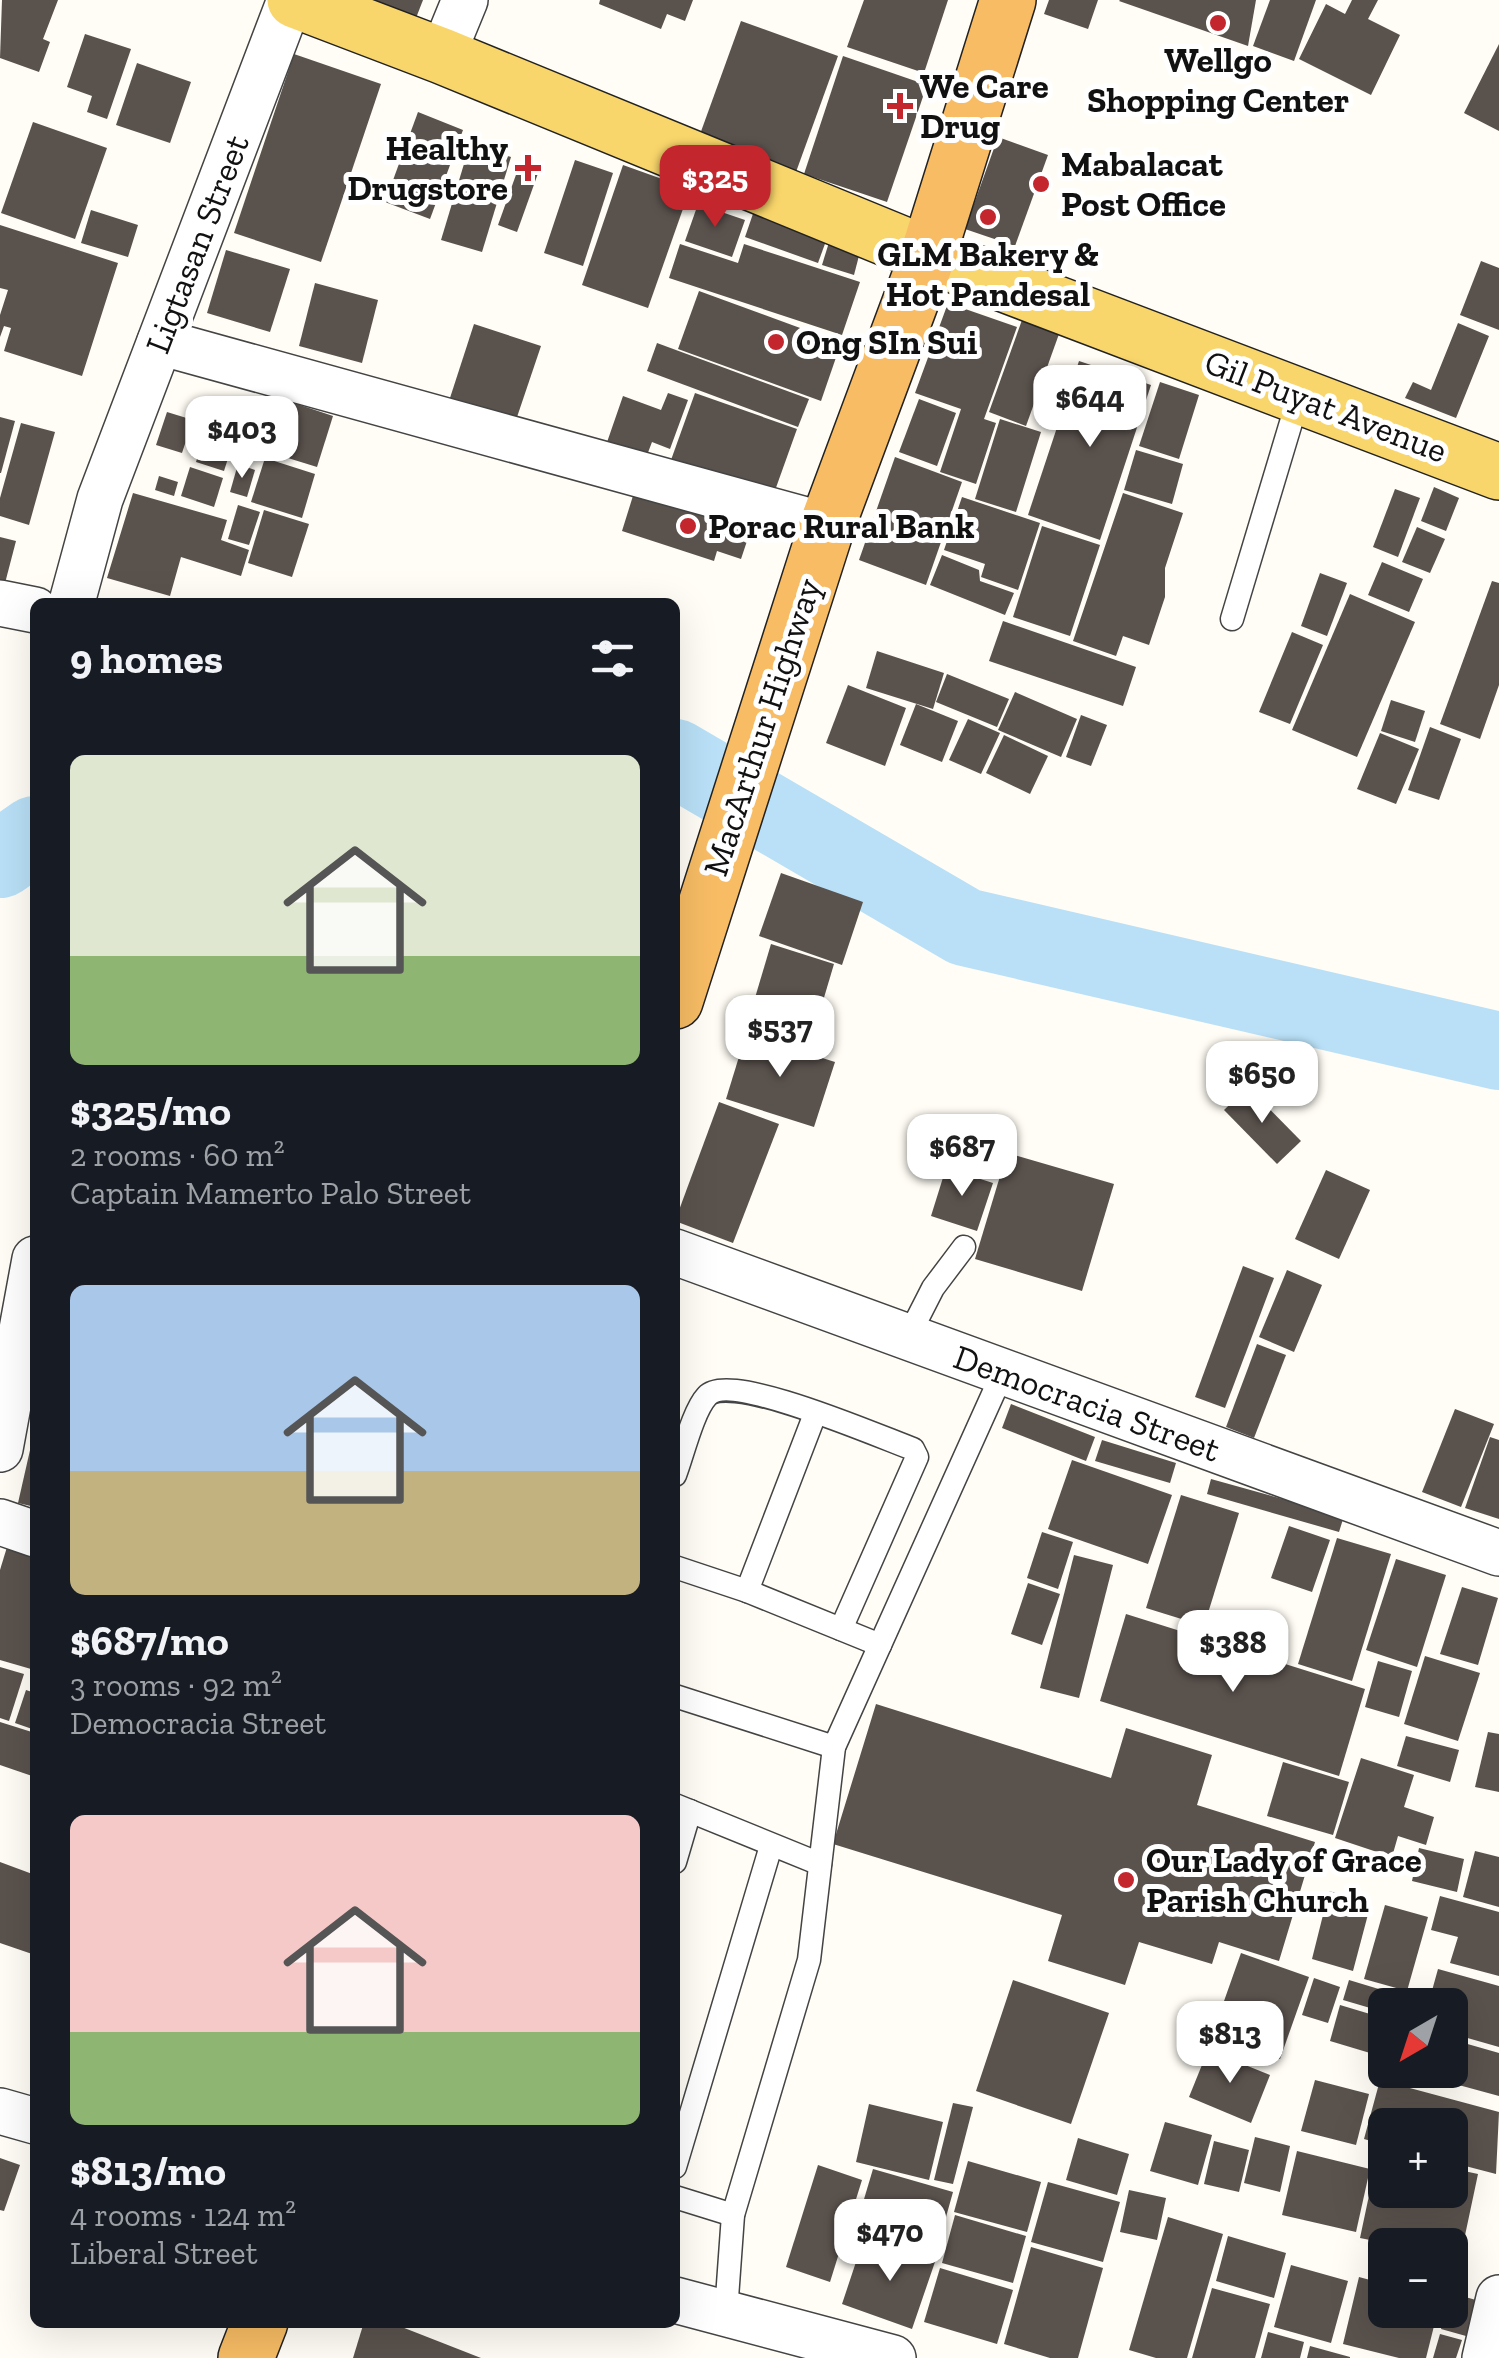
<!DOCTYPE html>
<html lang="en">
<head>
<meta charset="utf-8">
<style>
	:root { --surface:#171b24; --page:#20242c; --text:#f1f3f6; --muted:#9ea1a6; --accent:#c4262e }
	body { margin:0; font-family:"Zilla Slab",serif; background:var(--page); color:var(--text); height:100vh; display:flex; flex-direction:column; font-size:38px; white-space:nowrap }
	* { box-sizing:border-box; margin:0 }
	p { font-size:32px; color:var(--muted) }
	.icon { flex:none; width:55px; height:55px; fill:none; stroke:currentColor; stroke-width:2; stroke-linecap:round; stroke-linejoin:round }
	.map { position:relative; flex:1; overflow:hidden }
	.drawer { position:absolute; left:30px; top:598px; width:650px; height:1730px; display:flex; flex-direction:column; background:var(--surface); border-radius:15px; box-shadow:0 10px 40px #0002 }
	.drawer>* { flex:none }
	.needle { width:65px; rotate:219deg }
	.tools { position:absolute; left:1368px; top:1988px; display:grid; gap:20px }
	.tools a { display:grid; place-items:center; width:100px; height:100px; border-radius:15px; background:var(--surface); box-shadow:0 10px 40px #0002; font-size:50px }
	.price { position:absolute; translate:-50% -85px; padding:0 22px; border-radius:20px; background:#fff; color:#222; font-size:32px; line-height:65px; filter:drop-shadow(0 2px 5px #0008) }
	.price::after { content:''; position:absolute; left:50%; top:60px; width:30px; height:22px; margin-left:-15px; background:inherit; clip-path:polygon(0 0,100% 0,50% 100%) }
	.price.active { background:var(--accent); color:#fff }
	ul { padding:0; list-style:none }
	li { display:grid; align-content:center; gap:20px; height:530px; padding:0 40px }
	li span { display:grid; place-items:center; height:310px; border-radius:15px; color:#555 }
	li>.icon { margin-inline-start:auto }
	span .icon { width:180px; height:180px; fill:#fffc; stroke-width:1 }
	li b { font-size:42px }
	h2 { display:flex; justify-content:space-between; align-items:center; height:120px; padding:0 40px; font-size:42px }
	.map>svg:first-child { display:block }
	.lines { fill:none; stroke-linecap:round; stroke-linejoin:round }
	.river { stroke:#b9e0f7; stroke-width:78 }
	.building { fill:#5a524d }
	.service-casing { stroke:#444; stroke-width:25 }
	.minor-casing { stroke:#444; stroke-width:48 }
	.primary-casing { stroke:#222; stroke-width:58 }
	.trunk-casing { stroke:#222; stroke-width:58 }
	.service { stroke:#fff; stroke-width:22 }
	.minor { stroke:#fff; stroke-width:45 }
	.primary { stroke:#f9d66b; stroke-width:55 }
	.trunk { stroke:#f7bc64; stroke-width:55 }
	.poi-dot { fill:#c4262e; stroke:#fff; stroke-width:4 }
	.labels { text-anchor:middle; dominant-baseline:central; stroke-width:10; stroke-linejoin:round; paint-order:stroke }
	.poi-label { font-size:35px; font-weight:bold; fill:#111; stroke:#fff; text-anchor:start }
	.street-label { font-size:35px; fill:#111; stroke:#fff }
</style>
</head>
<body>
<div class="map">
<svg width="1499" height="2358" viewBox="0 0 1499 2358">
	<rect width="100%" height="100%" fill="#fffdf5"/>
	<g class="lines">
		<g class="river">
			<polyline points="675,758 965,927 1499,1051"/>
			<polyline points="0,859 35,835"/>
		</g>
	</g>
	<g class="building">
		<polygon points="2,0 58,0 43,39 50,42 39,72 0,58"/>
		<polygon points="370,0 423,0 416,18"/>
		<polygon points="600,0 693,0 685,21 667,14 661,29 599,4"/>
		<polygon points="864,0 948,0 924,73 847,47"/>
		<polygon points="1049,0 1098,0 1088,29 1044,14"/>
		<polygon points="1120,0 1256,0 1248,46 1119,1"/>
		<polygon points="1270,0 1316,0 1294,61 1253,46"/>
		<polygon points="1352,0 1378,0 1368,19 1400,35 1371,95 1299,59 1326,4 1345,14"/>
		<polygon points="741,21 838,56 796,172 699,137"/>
		<polygon points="85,34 131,49 107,119 87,112 92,96 67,87"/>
		<polygon points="1499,44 1499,131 1464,113"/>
		<polygon points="294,54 381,84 321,262 234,233"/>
		<polygon points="843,56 927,85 887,202 804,174"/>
		<polygon points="137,63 191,82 170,143 116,125"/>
		<polygon points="418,112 463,130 430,219 385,202"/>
		<polygon points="33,122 107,148 75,239 1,213"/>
		<polygon points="998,137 1048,155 1015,246 965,229"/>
		<polygon points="470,144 511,157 482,252 441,240"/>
		<polygon points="522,158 541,165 517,232 498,225"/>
		<polygon points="575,160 613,173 583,266 544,253"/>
		<polygon points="623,165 690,189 648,308 582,285"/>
		<polygon points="698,204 745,220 732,257 685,241"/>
		<polygon points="756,205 830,230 818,263 745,237"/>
		<polygon points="91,210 138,225 128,257 81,243"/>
		<polygon points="0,225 118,263 82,376 4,351 11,328 4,326 0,337 0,315 8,290 0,288"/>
		<polygon points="830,239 861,248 854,275 822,265"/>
		<polygon points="680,244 738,263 744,244 860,282 842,335 669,278"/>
		<polygon points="226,250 290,269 270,332 207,313"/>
		<polygon points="1481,261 1499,268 1499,330 1460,315"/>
		<polygon points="315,283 378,300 362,363 299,346"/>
		<polygon points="699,291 841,343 821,401 678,349"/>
		<polygon points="948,303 1017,327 984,419 996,423 976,484 940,472 961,409 915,393"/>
		<polygon points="1022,320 1059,334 1026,426 989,412"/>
		<polygon points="1458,323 1489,336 1456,418 1405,398 1413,382 1431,390"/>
		<polygon points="474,324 541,346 515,423 449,401"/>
		<polygon points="657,343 809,399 798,427 647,371"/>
		<polygon points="1079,361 1151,385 1100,540 1028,515"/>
		<polygon points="1160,382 1199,395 1179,459 1139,446"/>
		<polygon points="668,393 688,400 670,449 652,442 644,463 605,448 623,396 661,410"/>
		<polygon points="695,393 797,429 773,496 671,460"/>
		<polygon points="279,398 333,416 317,467 262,450"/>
		<polygon points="919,399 956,413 937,466 899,452"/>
		<polygon points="167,412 193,420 182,453 156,445"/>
		<polygon points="0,417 15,421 1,473 0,473"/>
		<polygon points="210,418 238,427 224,471 196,462"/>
		<polygon points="1000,419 1041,432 1016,512 975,499"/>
		<polygon points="21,423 55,432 29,525 0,516 0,498"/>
		<polygon points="1136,450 1183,464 1172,504 1124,490"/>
		<polygon points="895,457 962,482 926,585 859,560"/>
		<polygon points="265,458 315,474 302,518 251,502"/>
		<polygon points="238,464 255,470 247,497 230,492"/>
		<polygon points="190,467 223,478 214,507 181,496"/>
		<polygon points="159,476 178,482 174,496 155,490"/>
		<polygon points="637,483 754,520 741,559 717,551 714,561 622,531"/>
		<polygon points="1434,487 1459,498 1446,531 1421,521"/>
		<polygon points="1395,489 1420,498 1398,557 1373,547"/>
		<polygon points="133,493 227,520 221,540 249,550 241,576 181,557 170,596 107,578"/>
		<polygon points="1123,493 1183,513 1165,568 1165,597 1149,645 1123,636 1116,656 1073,641"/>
		<polygon points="962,497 1040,523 1018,590 981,577 985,564 944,550"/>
		<polygon points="238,505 260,512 249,545 228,539"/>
		<polygon points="264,510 309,524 292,577 248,563"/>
		<polygon points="1042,526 1100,545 1070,636 1013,617"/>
		<polygon points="1417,527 1445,539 1430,573 1402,562"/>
		<polygon points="0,537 16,541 4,587 0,586"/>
		<polygon points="942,555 979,570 980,581 1014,593 1005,615 930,585"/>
		<polygon points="1382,562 1423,579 1409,612 1368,595"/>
		<polygon points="1320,573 1347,583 1327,636 1301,626"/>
		<polygon points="1492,581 1499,583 1499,685 1480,739 1440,724"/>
		<polygon points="1350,594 1415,622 1357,757 1292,730"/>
		<polygon points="1003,621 1136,667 1123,706 989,661"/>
		<polygon points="1292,632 1323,645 1290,724 1259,712"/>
		<polygon points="877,651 944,673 933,709 866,688"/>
		<polygon points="947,674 1009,699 997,727 936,702"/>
		<polygon points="848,685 906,708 885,766 826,743"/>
		<polygon points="1015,692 1077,719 1061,757 998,730"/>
		<polygon points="1391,700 1425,711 1415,742 1381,731"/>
		<polygon points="916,704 958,721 942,762 900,745"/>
		<polygon points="1081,715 1107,725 1091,766 1066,757"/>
		<polygon points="968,719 1000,733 981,774 949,760"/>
		<polygon points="1430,727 1461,739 1439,800 1408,790"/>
		<polygon points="1380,733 1419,749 1396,804 1357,789"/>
		<polygon points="1004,735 1048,756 1030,794 986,773"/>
		<polygon points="781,873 863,902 842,965 759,936"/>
		<polygon points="771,944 834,964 809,1048 746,1028"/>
		<polygon points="746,1034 835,1062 814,1127 726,1099"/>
		<polygon points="1248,1087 1301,1141 1277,1164 1224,1110"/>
		<polygon points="719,1102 779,1124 733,1243 675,1221"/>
		<polygon points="1007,1153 1114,1184 1082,1291 975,1259"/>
		<polygon points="946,1168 993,1183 977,1231 931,1216"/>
		<polygon points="1326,1170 1370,1190 1339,1259 1295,1239"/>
		<polygon points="1243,1266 1274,1278 1225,1408 1195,1397"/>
		<polygon points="1287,1270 1322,1285 1294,1352 1259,1337"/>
		<polygon points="1257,1344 1286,1355 1254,1438 1226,1427"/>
		<polygon points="1011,1404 1095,1437 1086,1461 1002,1428"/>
		<polygon points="1455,1409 1494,1424 1461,1507 1422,1492"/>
		<polygon points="33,1437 35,1437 35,1507 18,1503"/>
		<polygon points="1490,1437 1499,1440 1499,1519 1465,1508"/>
		<polygon points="1102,1440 1176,1463 1170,1483 1095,1461"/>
		<polygon points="1072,1460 1172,1495 1148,1564 1048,1529"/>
		<polygon points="1211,1479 1344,1516 1339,1532 1207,1494"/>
		<polygon points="1181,1495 1239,1513 1204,1626 1146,1608"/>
		<polygon points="1289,1526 1330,1540 1312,1592 1271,1578"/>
		<polygon points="1042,1532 1073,1542 1058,1589 1027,1578"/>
		<polygon points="1337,1538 1391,1554 1352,1681 1298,1664"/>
		<polygon points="7,1547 35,1555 35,1653 31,1669 0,1660 0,1570"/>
		<polygon points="1074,1555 1113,1565 1079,1698 1040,1688"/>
		<polygon points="1396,1559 1446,1575 1417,1667 1366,1650"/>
		<polygon points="1028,1583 1060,1594 1042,1645 1011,1634"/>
		<polygon points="1462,1587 1498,1598 1478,1665 1440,1654"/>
		<polygon points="1126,1614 1365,1689 1339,1776 1100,1701"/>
		<polygon points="1425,1656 1480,1673 1458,1741 1404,1724"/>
		<polygon points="1378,1661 1412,1671 1399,1717 1365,1707"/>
		<polygon points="0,1667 24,1674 9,1721 0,1718"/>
		<polygon points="26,1690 35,1693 35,1730 15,1723"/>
		<polygon points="876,1704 1111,1778 1126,1728 1212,1755 1197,1805 1315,1842 1279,1961 1219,1942 1212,1964 1139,1942 1125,1985 1048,1961 1062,1915 833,1844"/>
		<polygon points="0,1722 35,1733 35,1777 0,1765"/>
		<polygon points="1488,1732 1499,1734 1499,1792 1475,1787"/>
		<polygon points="1406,1736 1459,1750 1450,1782 1397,1766"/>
		<polygon points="1361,1758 1414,1775 1404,1807 1434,1817 1426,1845 1398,1836 1392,1857 1335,1838"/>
		<polygon points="1283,1762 1349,1782 1333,1835 1267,1816"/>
		<polygon points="1419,1848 1464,1859 1457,1892 1412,1881"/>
		<polygon points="1475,1851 1499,1857 1499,1907 1463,1897"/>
		<polygon points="0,1862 35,1875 35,1955 0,1943"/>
		<polygon points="1329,1891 1371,1903 1353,1971 1312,1959"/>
		<polygon points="1440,1896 1499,1912 1499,1976 1450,1963 1458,1937 1431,1930"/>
		<polygon points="1385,1905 1428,1917 1407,1991 1364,1979"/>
		<polygon points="1241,1953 1309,1977 1280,2059 1212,2035"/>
		<polygon points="1438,1969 1499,1986 1499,2047 1450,2033 1450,2005 1428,2005"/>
		<polygon points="1314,1978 1340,1987 1328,2023 1302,2015"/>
		<polygon points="1013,1980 1109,2013 1071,2124 976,2091"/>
		<polygon points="1349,1980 1382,1990 1377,2010 1343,2000"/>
		<polygon points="1340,2005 1380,2017 1370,2053 1330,2041"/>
		<polygon points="1450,2039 1499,2053 1499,2096 1422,2075 1423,2070 1450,2070"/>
		<polygon points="1384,2048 1385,2070 1415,2070 1411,2081 1376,2071"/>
		<polygon points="1208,2050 1270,2075 1251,2123 1189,2097"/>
		<polygon points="1315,2080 1369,2094 1356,2145 1301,2131"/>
		<polygon points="1380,2080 1499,2112 1496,2174 1450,2162 1450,2125 1385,2125 1385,2145 1364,2139"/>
		<polygon points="953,2103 973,2107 953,2184 934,2180"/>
		<polygon points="869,2104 943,2122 929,2180 856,2162"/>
		<polygon points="1165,2122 1212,2135 1198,2185 1150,2171"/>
		<polygon points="1255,2137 1290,2146 1280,2192 1244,2183"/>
		<polygon points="1078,2138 1129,2154 1117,2195 1066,2180"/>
		<polygon points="1214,2141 1249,2150 1239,2192 1204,2184"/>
		<polygon points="1297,2151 1370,2169 1356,2232 1282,2215"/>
		<polygon points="1378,2153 1385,2154 1385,2190 1450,2190 1450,2168 1478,2174 1460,2259 1450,2257 1450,2245 1395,2245 1360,2238"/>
		<polygon points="0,2158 20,2165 4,2211 0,2210"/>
		<polygon points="968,2161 1041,2182 1027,2232 954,2212"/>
		<polygon points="818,2165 862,2180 830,2282 786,2267"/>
		<polygon points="873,2169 953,2192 937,2249 856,2226"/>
		<polygon points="1048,2182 1120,2202 1103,2262 1031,2242"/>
		<polygon points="1129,2190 1166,2198 1157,2240 1120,2232"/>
		<polygon points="955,2215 1026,2236 1013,2283 942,2263"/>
		<polygon points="1168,2217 1223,2234 1187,2358 1156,2358 1129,2350"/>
		<polygon points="1228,2236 1286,2253 1274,2298 1216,2281"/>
		<polygon points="880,2239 936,2259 912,2329 842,2304 857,2259 870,2264"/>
		<polygon points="1031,2247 1103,2268 1078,2358 1050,2358 1004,2344"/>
		<polygon points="1291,2265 1348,2281 1331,2343 1274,2327"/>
		<polygon points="940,2268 1013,2290 997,2344 924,2322"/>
		<polygon points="1359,2277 1385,2284 1385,2310 1438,2310 1426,2358 1399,2358 1343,2344"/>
		<polygon points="1212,2288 1270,2304 1255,2358 1192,2358"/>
		<polygon points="1451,2293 1476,2300 1466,2336 1441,2329 1446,2310 1450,2310"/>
		<polygon points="364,2322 389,2322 481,2358 353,2358"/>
		<polygon points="1268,2332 1304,2342 1300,2358 1261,2358"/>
		<polygon points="1440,2334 1462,2340 1456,2358 1433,2358"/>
		<polygon points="1310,2346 1350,2357 1350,2358 1307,2358"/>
	</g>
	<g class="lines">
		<g class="service-casing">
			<g id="service">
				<polyline points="1232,619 1299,396"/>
				<polyline points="908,1337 933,1288 964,1247"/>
				<path d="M675,1475c8,-21 18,-64 32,-79 22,-25 173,41 206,53l4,8 -76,172"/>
				<polyline points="675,1567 747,1591 880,1645"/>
				<polyline points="747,1591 815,1414"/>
				<polyline points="675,1696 834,1747"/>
				<polyline points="675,1805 820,1864"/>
				<polyline points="675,1862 690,1811"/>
				<polyline points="675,2167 771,1846"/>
				<polyline points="675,2197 733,2215"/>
				<polyline points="726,2312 733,2215 809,1960 834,1747 1003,1372"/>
			</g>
		</g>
		<g class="minor-casing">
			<g id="minor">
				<polyline points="442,56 465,0"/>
				<polyline points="160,342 827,526"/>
				<polyline points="72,602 100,499 290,0"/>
				<polyline points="0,603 35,610"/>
				<polyline points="675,1252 1499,1553"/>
				<polyline points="0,1449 35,1259"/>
				<polyline points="0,1522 35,1534"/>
				<polyline points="0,2111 35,2121"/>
				<polyline points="675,2300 893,2358"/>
				<polyline points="1485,2358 1499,2298"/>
			</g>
		</g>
		<g class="primary-casing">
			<polyline id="primary" points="295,0 442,56 928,255 1499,472"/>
		</g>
		<g class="trunk-casing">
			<g id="trunk">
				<polyline points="675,1001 827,526 928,255 1008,0"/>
				<polyline points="246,2358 260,2322"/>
			</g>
		</g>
		<use href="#service" class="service"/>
		<use href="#minor" class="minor"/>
		<use href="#primary" class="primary"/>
		<use href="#trunk" class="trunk"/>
	</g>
	<g class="poi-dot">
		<circle cx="1218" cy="23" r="10"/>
		<path d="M895 91h10v10h10v10h-10v10h-10v-10h-10v-10h10z"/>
		<path d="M523 153h10v10h10v10h-10v10h-10v-10h-10v-10h10z"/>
		<circle cx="1041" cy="184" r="10"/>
		<circle cx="988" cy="217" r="10"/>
		<circle cx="776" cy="342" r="10"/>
		<circle cx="688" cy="526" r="10"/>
		<circle cx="1126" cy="1880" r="10"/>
	</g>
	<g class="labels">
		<g class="poi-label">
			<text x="1218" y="60" text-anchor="middle">Wellgo<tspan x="1218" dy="40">Shopping Center</tspan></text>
			<text x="920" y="86">We Care<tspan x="920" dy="40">Drug</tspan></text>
			<text x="508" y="148" text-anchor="end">Healthy<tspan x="508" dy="40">Drugstore</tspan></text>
			<text x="1061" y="164">Mabalacat<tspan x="1061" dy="40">Post Office</tspan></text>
			<text x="988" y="254" text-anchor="middle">GLM Bakery &amp;<tspan x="988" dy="40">Hot Pandesal</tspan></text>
			<text x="796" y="342">Ong SIn Sui</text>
			<text x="708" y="526">Porac Rural Bank</text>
			<text x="1146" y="1860">Our Lady of Grace<tspan x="1146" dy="40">Parish Church</tspan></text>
		</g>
		<g class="street-label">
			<text transform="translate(197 244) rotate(-69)">Ligtasan Street</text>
			<text transform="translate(1326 406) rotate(21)">Gil Puyat Avenue</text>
			<text transform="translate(762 727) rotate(-72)">MacArthur Highway</text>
			<text transform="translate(1087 1403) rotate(20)">Democracia Street</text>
		</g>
	</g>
</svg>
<div class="tools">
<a><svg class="needle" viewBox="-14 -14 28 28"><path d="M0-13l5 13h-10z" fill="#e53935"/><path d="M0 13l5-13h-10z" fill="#9ea1a6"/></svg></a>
<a>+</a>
<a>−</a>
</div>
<b class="price active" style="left:715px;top:230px">$325</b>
<b class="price" style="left:1090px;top:450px">$644</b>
<b class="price" style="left:242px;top:481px">$403</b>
<b class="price" style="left:780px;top:1080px">$537</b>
<b class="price" style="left:1262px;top:1126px">$650</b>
<b class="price" style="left:962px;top:1199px">$687</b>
<b class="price" style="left:1233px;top:1695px">$388</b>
<b class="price" style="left:1230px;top:2086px">$813</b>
<b class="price" style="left:890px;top:2284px">$470</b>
<section class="drawer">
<h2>9 homes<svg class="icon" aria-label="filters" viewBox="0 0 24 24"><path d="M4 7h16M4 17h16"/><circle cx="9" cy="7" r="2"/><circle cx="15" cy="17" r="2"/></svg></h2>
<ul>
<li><span style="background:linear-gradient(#dfe7d0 65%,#8fb573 0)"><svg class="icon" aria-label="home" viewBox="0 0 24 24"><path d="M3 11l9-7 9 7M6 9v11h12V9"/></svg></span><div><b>$325/mo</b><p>2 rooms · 60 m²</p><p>Captain Mamerto Palo Street</p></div></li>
<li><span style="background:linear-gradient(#a9c7e8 60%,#c2b280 0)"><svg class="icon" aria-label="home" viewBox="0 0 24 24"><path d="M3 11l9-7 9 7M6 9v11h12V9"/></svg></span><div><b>$687/mo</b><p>3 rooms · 92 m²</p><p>Democracia Street</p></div></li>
<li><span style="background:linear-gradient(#f6c9c9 70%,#8fb573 0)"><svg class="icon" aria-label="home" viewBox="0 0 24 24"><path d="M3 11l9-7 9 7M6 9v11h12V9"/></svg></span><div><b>$813/mo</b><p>4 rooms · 124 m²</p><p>Liberal Street</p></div></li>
</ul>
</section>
</div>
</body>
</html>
